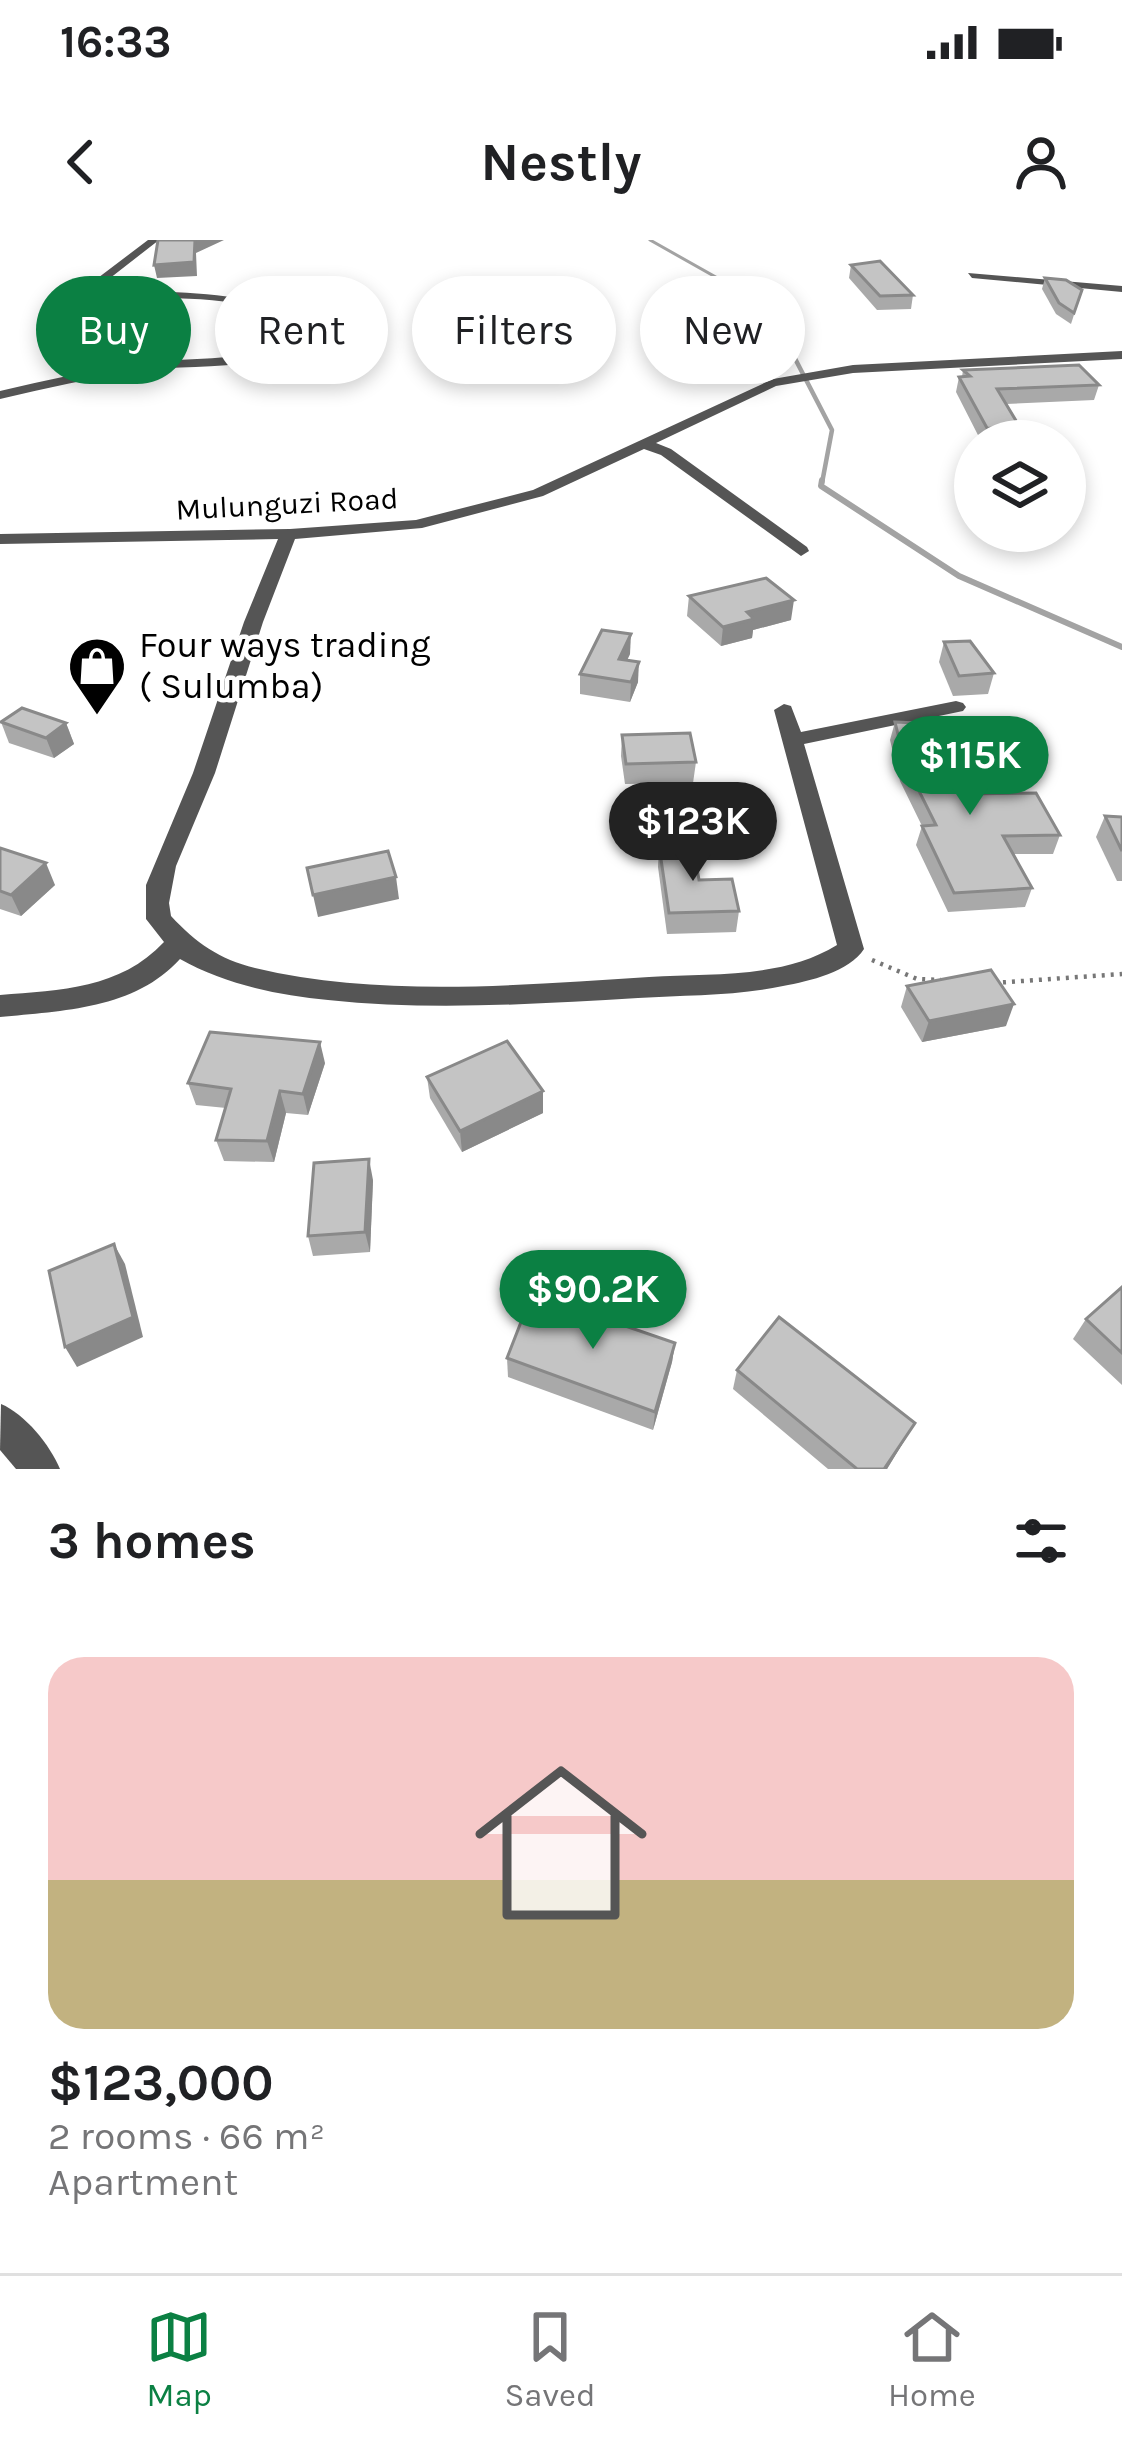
<!DOCTYPE html>
<html lang="en">
<head>
<meta charset="utf-8">
<style>
	:root { --surface:#fff; --page:#f2f2f2; --text:#202124; --muted:#757577; --line:#e0e0e0; --accent:#0b8043 }
	body { margin:0; font-family:Karla,sans-serif; background:var(--page); color:var(--text); height:100vh; display:flex; flex-direction:column; font-size:45px; white-space:nowrap }
	* { box-sizing:border-box; margin:0 }
	p { font-size:39px; color:var(--muted) }
	.icon { flex:none; width:66px; height:66px; fill:none; stroke:currentColor; stroke-width:2; stroke-linecap:round; stroke-linejoin:round }
	.map { position:relative; height:1229px; overflow:hidden }
	.drawer { display:flex; flex-direction:column; background:var(--surface); flex:1 }
	.drawer>* { flex:none }
	.top-card { position:absolute; left:36px; top:36px; width:1050px; height:108px; display:flex; gap:24px }
	.tools { position:absolute; left:954px; top:180px; display:grid; gap:24px }
	.tools a { display:grid; place-items:center; width:132px; height:132px; border-radius:50%; background:var(--surface); box-shadow:0 6px 18px #0003; font-size:60px }
	.price { position:absolute; translate:-50% -102px; padding:0 27px; border-radius:42px; background:var(--accent); color:#fff; font-size:39px; line-height:78px; filter:drop-shadow(0 3px 6px #0008) }
	.price::after { content:''; position:absolute; left:50%; top:72px; width:36px; height:27px; margin-left:-18px; background:inherit; clip-path:polygon(0 0,100% 0,50% 100%) }
	.price.on { background:#222; color:#fff }
	ul { padding:0; list-style:none }
	li { display:grid; align-content:center; gap:24px; height:636px; padding:0 48px }
	li+li { border-top:3px solid var(--line) }
	li span { display:grid; place-items:center; height:372px; border-radius:36px; color:#555 }
	li>.icon { margin-inline-start:auto }
	span .icon { width:216px; height:216px; fill:#fffc; stroke-width:1 }
	li b { font-size:51px }
	h2 { display:flex; justify-content:space-between; align-items:center; height:144px; padding:0 48px; font-size:51px }
	.tag { padding:0 42px; border-radius:54px; background:var(--surface); box-shadow:0 6px 18px #0003; font-size:42px; line-height:108px }
	.tag.on { background:var(--accent); color:#fff }
	.status { display:flex; justify-content:space-between; align-items:center; height:84px; padding:0 60px; background:var(--surface); direction:ltr }
	.status svg { height:33px; fill:currentColor }
	header { display:flex; justify-content:space-between; align-items:center; height:156px; padding:0 48px; background:var(--surface); font-size:54px; font-weight:700 }
	.tab-bar { display:flex; justify-content:space-around; align-items:center; height:168px; border-top:3px solid var(--line); background:var(--surface); font-size:33px; color:var(--muted) }
	.tab-bar a { display:grid; justify-items:center; gap:6px }
	.tab-bar .on { color:var(--accent) }
	.map>svg:first-child { display:block }
	.lines { fill:none; stroke-linecap:round; stroke-linejoin:round }
	.stream-far2 { stroke:#a3a3a3; stroke-width:3 }
	.stream-far1 { stroke:#a3a3a3; stroke-width:4.5 }
	.stream { stroke:#a3a3a3; stroke-width:6 }
	.path { stroke:#777; stroke-width:4.5; stroke-dasharray:3 6; stroke-linecap:butt }
	.minor { fill:#555; fill-rule:evenodd }
	.wall { fill:#a9a9a9 }
	.shaded-wall { fill:#898989 }
	.building { fill:#c4c4c4; stroke:#898989; stroke-width:3 }
	.labels { text-anchor:middle; dominant-baseline:central; stroke-width:9; stroke-linejoin:round; paint-order:stroke }
	.far-street-label { font-size:30px; fill:#000; stroke:#fff }
	.poi-label { font-size:36px; fill:#000; stroke:#fff; text-anchor:start }
</style>
</head>
<body>
<div class="status"><b>16:33</b><svg viewBox="0 0 49 12"><path d="M0 12V9h3v3zM5 12V6h3v6zM10 12V3h3v9zM15 12V0h3v12zM26 1h20v11H26zM47 4h2v5h-2z"/></svg></div>
<header><svg class="icon" aria-label="back" viewBox="0 0 24 24"><path d="M15 5l-7 7 7 7"/></svg>Nestly<svg class="icon" aria-label="person" viewBox="0 0 24 24"><circle cx="12" cy="8" r="4"/><path d="M4 21q1-7 8-7t8 7"/></svg></header>
<div class="map">
<svg width="1122" height="1229" viewBox="0 0 1122 1229">
	<rect width="100%" height="100%" fill="#fff"/>
	<g class="lines">
		<polyline class="stream-far2" points="650,0 767,66 789,108"/>
		<polyline class="stream-far1" points="788,105 832,190 822,243"/>
		<polyline class="stream" points="822,240 821,246 959,336 1122,407"/>
		<g class="path">
			<polyline points="872,720 917,739 941,740"/>
			<polyline points="994,743 1122,734"/>
		</g>
		<g class="minor">
			<path d="M148,0h11l-63,49c75,5 157,-3 221,39l2,7c-45,39 -125,28 -181,36 -46,7 -92,17 -138,28v-8c46,-11 93,-21 140,-28 53,-7 120,1 167,-29 -45,-48 -162,-31 -225,-40v-4z"/>
			<polygon points="968,33 1122,46 1122,52 972,38"/>
			<path d="M1122,111v8l-269,14 -77,13 -120,57 15,6 136,98 2,4 -8,5 -140,-101 -17,-6 -101,47 -121,32 -127,11 -32,83 -48,151 -39,93 -7,37 2,13c25,27 48,43 84,52 126,30 266,17 394,9 62,-4 133,2 188,-32l-63,-235 10,-6 7,2 10,26 155,-31 7,2 3,4 -3,4 -159,33 60,205c-15,23 -54,32 -81,37 -47,10 -97,9 -145,12 -103,6 -208,13 -310,2 -51,-5 -104,-16 -148,-41 -45,50 -118,52 -180,58v-22c61,-5 120,-6 164,-53l-18,-23v-34l47,-112 51,-151 34,-83 -278,5v-10l290,-5 126,-9 117,-30 240,-111 80,-14z"/>
			<path d="M1,1164c24,10 49,41 59,65h-44l-16,-19z"/>
		</g>
	</g>
	<g class="wall">
		<polygon points="851,25 913,55 911,69 877,70 849,38"/>
		<polygon points="1045,38 1082,50 1071,84 1056,74 1042,49"/>
		<polygon points="143,71 146,82 123,109 46,113 42,101"/>
		<polygon points="963,130 1099,145 1094,160 1006,164 1021,189 1018,201 981,201 956,152 959,137 962,137"/>
		<polygon points="689,356 791,380 753,390 752,398 721,406 687,376"/>
		<polygon points="944,402 994,433 988,454 953,456 939,422"/>
		<polygon points="630,414 627,420 638,442 630,462 580,454 580,434"/>
		<polygon points="1,482 66,483 74,504 54,518 9,503"/>
		<polygon points="895,482 960,554 1060,595 1053,614 1013,614 1032,648 1025,667 948,672 916,605 922,586 900,541 890,500"/>
		<polygon points="622,495 696,522 693,543 625,544 621,516"/>
		<polygon points="1105,576 1122,577 1122,641 1117,641 1096,597"/>
		<polygon points="659,606 739,671 736,692 667,694 658,627"/>
		<polygon points="0,608 55,645 21,676 0,669"/>
		<polygon points="907,746 1006,786 922,802 901,767"/>
		<polygon points="325,823 308,875 286,873 274,922 224,921 216,900 226,868 196,865 188,843"/>
		<polygon points="427,837 543,851 543,873 462,912 430,858"/>
		<polygon points="373,940 370,1012 313,1016 308,996"/>
		<polygon points="1122,1047 1122,1145 1073,1099 1086,1079"/>
		<polygon points="675,1103 672,1122 653,1190 508,1137 507,1118"/>
		<polygon points="737,1130 915,1183 887,1229 828,1229 733,1149"/>
	</g>
	<g class="shaded-wall">
		<polygon points="194,0 224,0 196,13 197,36 157,38 154,25"/>
		<polygon points="143,71 146,82 123,109 120,97"/>
		<polygon points="794,360 791,380 753,390 752,398 721,406 723,387 747,372"/>
		<polygon points="631,394 630,414 618,439 619,419"/>
		<polygon points="639,422 638,442 630,462 631,442"/>
		<polygon points="66,483 74,504 54,518 46,498"/>
		<polygon points="46,623 55,645 21,676 11,655"/>
		<polygon points="396,637 399,659 318,677 313,655"/>
		<polygon points="1014,764 1006,786 922,802 929,781"/>
		<polygon points="320,802 325,823 308,875 303,854"/>
		<polygon points="280,851 286,873 274,922 267,901"/>
		<polygon points="543,851 543,873 462,912 460,891"/>
		<polygon points="369,919 373,940 370,1012 365,992"/>
		<polygon points="114,1004 125,1024 143,1097 77,1127 65,1107"/>
		<polygon points="675,1103 672,1122 653,1190 655,1172"/>
		<polygon points="915,1183 887,1229 884,1229"/>
	</g>
	<g class="building">
		<polygon points="158,0 195,0 194,22 154,25"/>
		<polygon points="880,21 913,55 880,56 851,25"/>
		<polygon points="1045,38 1066,40 1082,50 1074,73 1059,63"/>
		<polygon points="100,64 143,71 120,97 42,101 65,79"/>
		<polygon points="1079,125 1099,145 997,149 1021,189 987,188 959,137 970,136 963,130"/>
		<polygon points="766,338 794,360 747,372 754,379 723,387 689,356"/>
		<polygon points="602,390 631,394 619,419 639,422 631,442 580,434"/>
		<polygon points="970,401 994,433 959,436 944,402"/>
		<polygon points="22,468 66,483 46,498 1,482"/>
		<polygon points="895,482 939,484 960,554 1036,553 1060,595 1003,596 1032,648 954,653 922,586 936,585 905,523"/>
		<polygon points="690,493 696,522 626,524 622,495"/>
		<polygon points="1105,576 1122,577 1122,611"/>
		<polygon points="693,605 699,640 732,639 739,671 669,673 659,606"/>
		<polygon points="0,608 46,623 11,655 0,651"/>
		<polygon points="388,611 396,637 313,655 307,628"/>
		<polygon points="991,730 1014,764 929,781 907,746"/>
		<polygon points="210,792 320,802 303,854 280,851 267,901 216,900 231,849 188,843"/>
		<polygon points="507,801 543,851 460,891 427,837"/>
		<polygon points="369,919 365,992 308,996 314,923"/>
		<polygon points="114,1004 133,1077 65,1107 49,1031"/>
		<polygon points="1122,1047 1122,1113 1086,1079"/>
		<polygon points="532,1054 675,1103 655,1172 507,1118"/>
		<polygon points="779,1077 915,1183 884,1229 857,1229 737,1130"/>
	</g>
	<defs>
		<g id="shop-pin" transform="scale(3)"><path d="M0 17L-7.5 6A9.5 9.5 0 1 1 7.5 6Z" fill="#000" stroke="#fff"/><path d="M-5-2.5h2.3a2.7 3.5 0 0 1 5.4 0H5L5.5 6h-11ZM-1.5-2.5h3a1.5 2.3 0 0 0-3 0Z" fill="#fff"/></g>
	</defs>
	<g fill-rule="evenodd">
		<use href="#shop-pin" x="97" y="426"/>
	</g>
	<g class="labels">
		<g class="far-street-label">
			<text transform="translate(287 264) rotate(-3)">Mulunguzi Road</text>
		</g>
		<g class="poi-label">
			<text x="139" y="405">Four ways trading<tspan x="139" dy="41">( Sulumba)</tspan></text>
		</g>
	</g>
</svg>
<div class="tools">
<a><svg class="icon" aria-label="layers" viewBox="0 0 24 24"><path d="M12 4l9 5-9 5-9-5zM3 14l9 5 9-5"/></svg></a>
</div>
<b class="price" style="left:970px;top:578px">$115K</b>
<b class="price on" style="left:693px;top:644px">$123K</b>
<b class="price" style="left:593px;top:1112px">$90.2K</b>
<div class="top-card">
<a class="tag on">Buy</a>
<a class="tag">Rent</a>
<a class="tag">Filters</a>
<a class="tag">New</a>
</div>
</div>
<section class="drawer">
<h2>3 homes<svg class="icon" aria-label="filters" viewBox="0 0 24 24"><path d="M4 7h16M4 17h16"/><circle cx="9" cy="7" r="2"/><circle cx="15" cy="17" r="2"/></svg></h2>
<ul>
<li><span style="background:linear-gradient(#f6c9c9 60%,#c2b280 0)"><svg class="icon" aria-label="home" viewBox="0 0 24 24"><path d="M3 11l9-7 9 7M6 9v11h12V9"/></svg></span><div><b>$123,000</b><p>2 rooms · 66 m²</p><p>Apartment</p></div></li>
</ul>
</section>
<nav class="tab-bar">
<a class="on"><svg class="icon" aria-label="map" viewBox="0 0 24 24"><path d="M3 6l6-2 6 2 6-2v14l-6 2-6-2-6 2zM9 4v14M15 6v14"/></svg>Map</a>
<a><svg class="icon" aria-label="saved" viewBox="0 0 24 24"><path d="M7 4h10v16l-5-4-5 4z"/></svg>Saved</a>
<a><svg class="icon" aria-label="home" viewBox="0 0 24 24"><path d="M3 11l9-7 9 7M6 9v11h12V9"/></svg>Home</a>
</nav>
</body>
</html>
